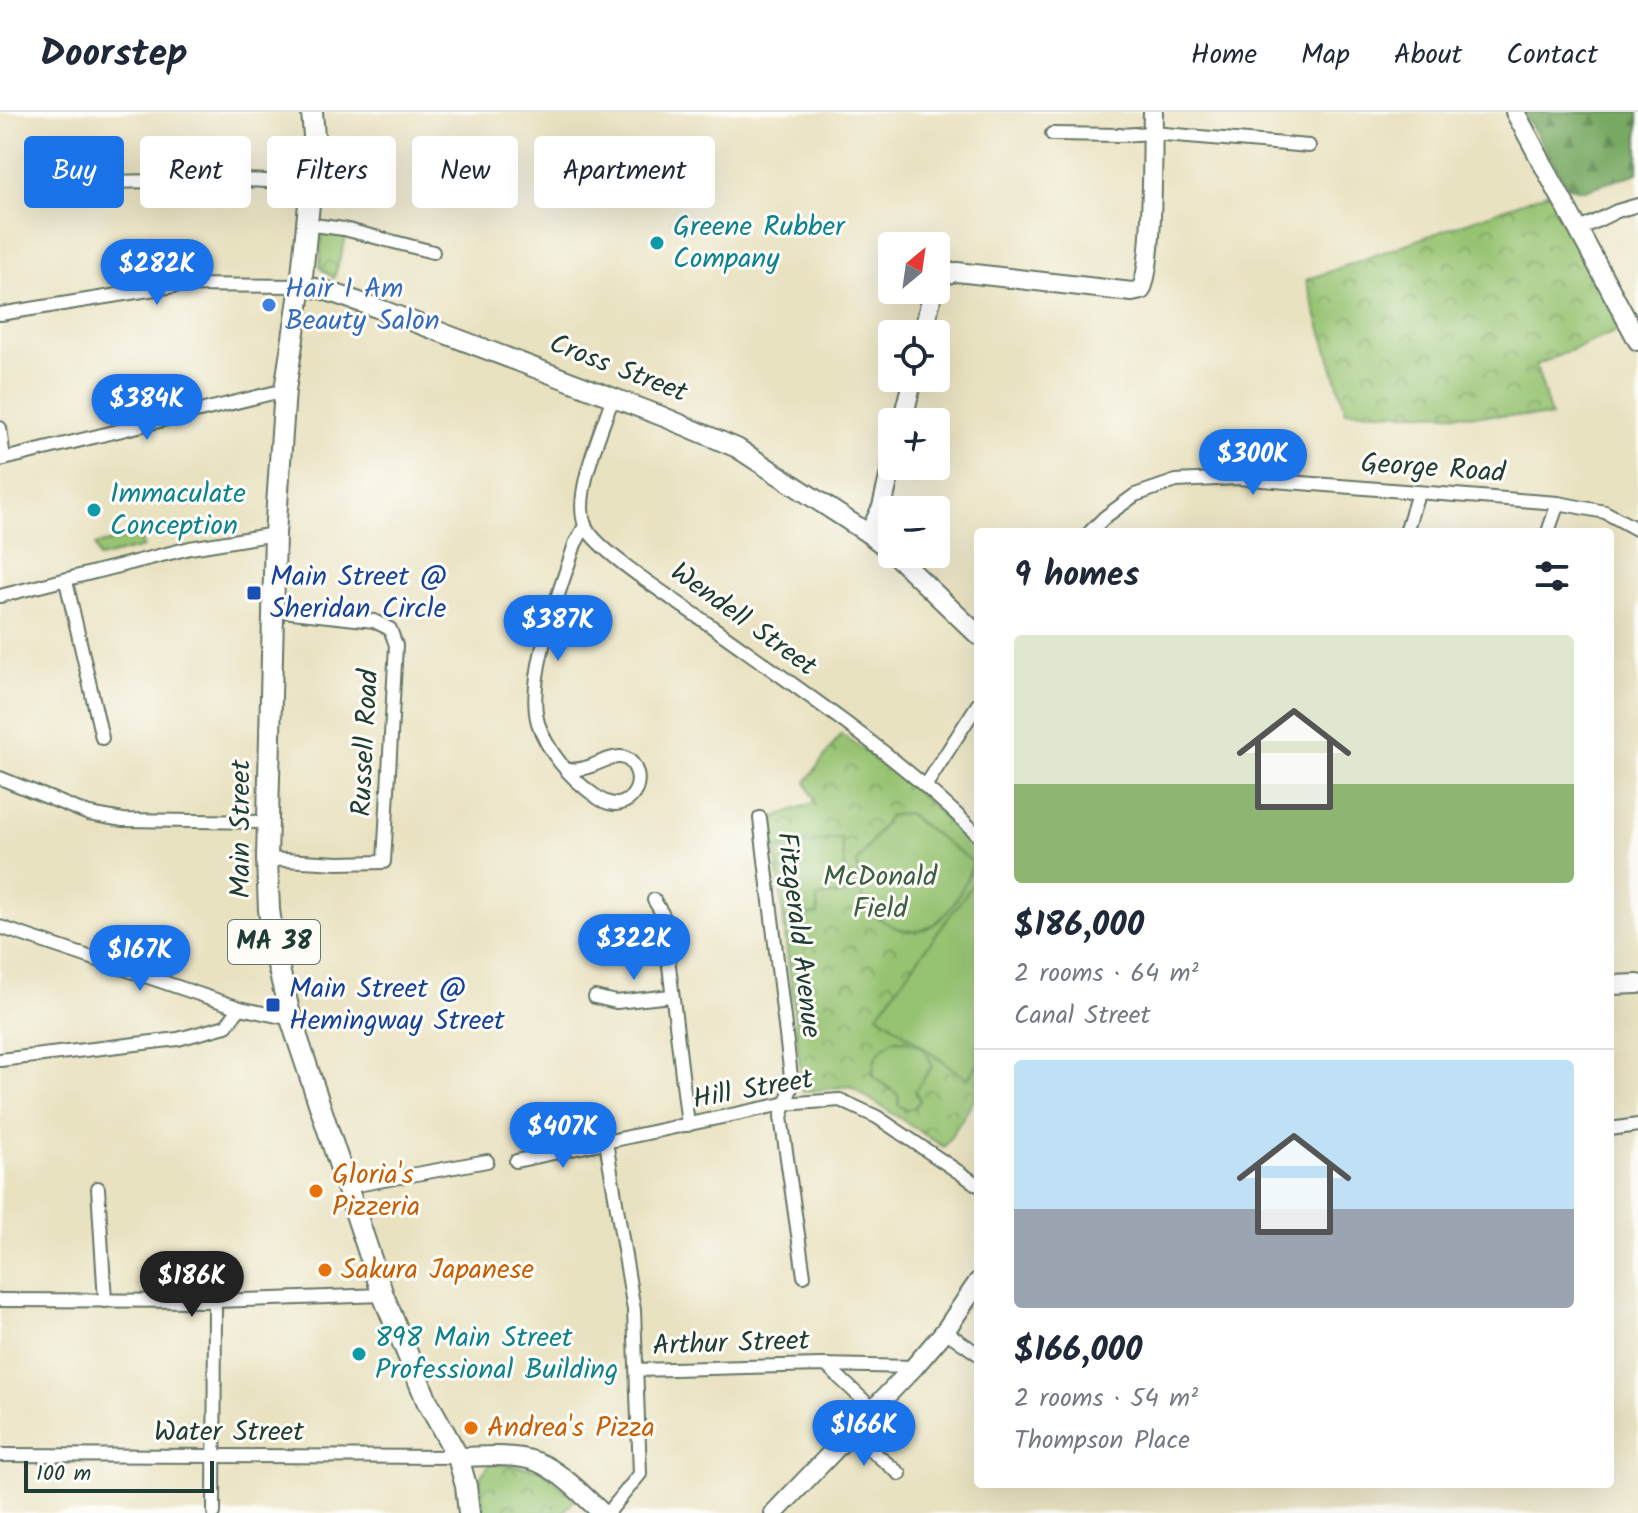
<!DOCTYPE html>
<html lang="en">
<head>
<meta charset="utf-8">
<style>
	:root { --surface:#fff; --page:#f2f2f3; --text:#1f2937; --muted:#747a83; --line:#e0e1e3; --accent:#1a73e8 }
	body { margin:0; font-family:Kalam,sans-serif; background:var(--page); color:var(--text); height:100vh; display:flex; flex-direction:column; font-size:30px; white-space:nowrap }
	* { box-sizing:border-box; margin:0 }
	p { font-size:26px; color:var(--muted) }
	.icon { flex:none; width:44px; height:44px; fill:none; stroke:currentColor; stroke-width:2; stroke-linecap:round; stroke-linejoin:round }
	.map { position:relative; flex:1; overflow:hidden }
	.drawer { position:absolute; left:974px; top:416px; width:640px; height:960px; display:flex; flex-direction:column; background:var(--surface); border-radius:8px; box-shadow:0 8px 32px #0002 }
	.drawer>* { flex:none }
	.banner { position:absolute; left:24px; top:24px; width:760px; height:72px; display:flex; gap:16px }
	.needle { width:52px; rotate:29deg }
	.buttons { position:absolute; left:878px; top:120px; display:grid; gap:16px }
	.buttons a { display:grid; place-items:center; width:72px; height:72px; border-radius:8px; background:var(--surface); box-shadow:0 8px 32px #0002; font-size:40px }
	.scale { position:absolute; left:24px; bottom:20px; width:190px; box-sizing:border-box; padding-left:8px; border:4px solid #1f3d34; border-top:0; font-size:22px; line-height:28px; white-space:nowrap; color:#1f3d34; -webkit-text-stroke:6px #fdfcf7; paint-order:stroke }
	.price { position:absolute; translate:-50% -68px; padding:0 18px; border-radius:28px; background:var(--accent); color:#fff; font-size:26px; line-height:52px; filter:drop-shadow(0 2px 4px #0008) }
	.price::after { content:''; position:absolute; left:50%; top:48px; width:24px; height:18px; margin-left:-12px; background:inherit; clip-path:polygon(0 0,100% 0,50% 100%) }
	.price.current { background:#222; color:#fff }
	ul { padding:0; list-style:none }
	li { display:grid; align-content:center; gap:16px; height:424px; padding:0 40px }
	li+li { border-top:2px solid var(--line) }
	li span { display:grid; place-items:center; height:248px; border-radius:8px; color:#555 }
	li>.icon { margin-inline-start:auto }
	span .icon { width:144px; height:144px; fill:#fffc; stroke-width:1 }
	li b { font-size:34px }
	h2 { display:flex; justify-content:space-between; align-items:center; height:96px; padding:0 40px; font-size:34px }
	.tag { padding:0 28px; border-radius:8px; background:var(--surface); box-shadow:0 8px 32px #0002; font-size:28px; line-height:72px }
	.tag.current { background:var(--accent); color:#fff }
	header { display:flex; align-items:center; gap:48px; box-sizing:border-box; height:112px; padding:0 40px; background:var(--surface); border-bottom:2px solid var(--line) }
	header strong { font-size:38px }
	nav { display:flex; gap:44px; margin-inline-start:auto; font-size:28px }
	.map>svg:first-child { display:block }
	.forest { fill:url(#forest-firs); stroke:#4c734c; stroke-width:2 }
	.park { fill:url(#park-crowns); stroke:#5a8052; stroke-width:2 }
	.pitch { fill:#96c371; stroke:#5a8052; stroke-width:2 }
	.lines { fill:none; stroke-linecap:round; stroke-linejoin:round }
	.street-casing { stroke:#667765; stroke-width:16 }
	.secondary-casing { stroke:#667765; stroke-width:22 }
	.primary-casing { stroke:#667765; stroke-width:24 }
	.street { stroke:#fff; stroke-width:12 }
	.secondary { stroke:#fff; stroke-width:18 }
	.primary { stroke:#fff; stroke-width:20 }
	.culture-dot { fill:#0f9aa8; stroke:#fdfcf7; stroke-width:3 }
	.shop-dot { fill:#3f7fe0; stroke:#fdfcf7; stroke-width:3 }
	.transit-dot { fill:#1a4fb4; stroke:#fdfcf7; stroke-width:3 }
	.food-dot { fill:#e8710a; stroke:#fdfcf7; stroke-width:3 }
	.labels { text-anchor:middle; dominant-baseline:central; stroke-width:6; stroke-linejoin:round; paint-order:stroke }
	.shield { fill:#fdfcf7; stroke:#62766e; stroke-width:2 }
	.shield-label { font-size:26px; font-weight:bold; fill:#1f3d34 }
	.culture-label { font-size:28px; fill:#0d838f; stroke:#fdfcf7; text-anchor:start }
	.shop-label { font-size:28px; fill:#366cbe; stroke:#fdfcf7; text-anchor:start }
	.street-label { font-size:28px; fill:#1f3d34; stroke:#fdfcf7 }
	.transit-label { font-size:28px; fill:#164399; stroke:#fdfcf7; text-anchor:start }
	.park-label { font-size:28px; fill:#3d5e43; stroke:#fdfcf7 }
	.food-label { font-size:28px; fill:#c56008; stroke:#fdfcf7; text-anchor:start }
</style>
</head>
<body>
<header>
<strong>Doorstep</strong>
<nav><a>Home</a><a>Map</a><a>About</a><a>Contact</a></nav>
</header>
<div class="map">
<svg width="1638" height="1401" viewBox="0 0 1638 1401">
	<defs>
		<pattern id="forest-firs" width="22" height="20" patternUnits="userSpaceOnUse" patternTransform="scale(2)"><rect width="22" height="20" fill="#78a963"/><path d="M5 1l3.5 6h-7zM16 11l3.5 6h-7z" fill="#628b52"/></pattern>
		<pattern id="park-crowns" width="20" height="18" patternUnits="userSpaceOnUse" patternTransform="scale(2)"><rect width="20" height="18" fill="#96c371"/><path d="M2 6a3 3 0 1 1 6 0M12 15a3 3 0 1 1 6 0" fill="none" stroke="#7aa05e"/></pattern>
	</defs>
	<rect width="100%" height="100%" fill="#fdfcf7"/>
	<filter id="ink" filterUnits="userSpaceOnUse"><feTurbulence type="fractalNoise" baseFrequency=".0125" numOctaves="2"/><feDisplacementMap in="SourceGraphic" scale="16" xChannelSelector="R" yChannelSelector="G"/><feConvolveMatrix kernelMatrix="1 2 1 2 8 2 1 2 1" color-interpolation-filters="sRGB"/></filter>
	<filter id="wash" filterUnits="userSpaceOnUse"><feTurbulence type="fractalNoise" baseFrequency=".006" numOctaves="4" result="noise"/><feDisplacementMap in="SourceGraphic" scale="32" xChannelSelector="R" yChannelSelector="G"/><feGaussianBlur stdDeviation="1.8" result="paint"/><feColorMatrix in="noise" values="0 0 0 0 0 0 0 0 0 0 0 0 0 0 0 0 0 1.4 0 .05"/><feComposite in="paint" operator="in"/></filter>
	<g filter="url(#wash)">
		<rect width="100%" height="100%" fill="#e9e2c1"/>
		<polygon class="forest" points="1533,0 1638,0 1638,61 1585,78 1568,75 1524,2"/>
		<g class="park">
			<polygon points="1550,80 1622,217 1536,253 1551,305 1346,299 1306,168"/>
			<polygon points="322,118 347,122 334,166 320,156"/>
			<polygon points="140,423 143,435 99,446 95,433"/>
			<polygon points="841,622 907,670 978,738 978,982 944,1035 850,974 803,980 772,706 815,690 806,670"/>
			<polygon points="496,1351 542,1358 575,1387 563,1401 484,1401 480,1365 489,1353"/>
		</g>
		<g class="pitch">
			<path d="M906,701l67,49c-13,38 -40,90 -88,60 -9,-5 -19,-12 -22,-21 -4,-12 -4,-26 -6,-38l32,-47z"/>
			<polygon points="841,726 848,781 817,785 818,802 784,806 775,737"/>
			<polygon points="978,765 978,952 967,967 878,902"/>
			<path d="M893,928c20,0 34,6 39,26l-17,25 5,9 -6,8 -8,2 -8,-5 1,-10 -26,-18c-1,-17 5,-28 20,-37z"/>
		</g>
	</g>
	<g filter="url(#ink)">
		<g class="lines">
			<g class="street-casing">
				<g id="street">
					<polyline points="1052,22 1121,23 1152,21 1309,34"/>
					<polyline points="93,70 244,68 311,71"/>
					<polyline points="306,112 344,117 433,140"/>
					<polyline points="1580,117 1617,99 1638,93"/>
					<polyline points="0,202 180,173 301,174"/>
					<path d="M613,285c-10,30 -42,101 -27,130 12,25 92,75 118,94 92,66 194,134 274,214"/>
					<polyline points="0,316 4,347"/>
					<polyline points="0,348 285,278"/>
					<polyline points="1090,420 1105,405 1135,383 1176,369 1237,366 1558,391 1605,400 1638,418"/>
					<polyline points="1406,420 1418,381"/>
					<polyline points="1548,420 1558,391"/>
					<polyline points="66,469 102,626"/>
					<polyline points="0,484 190,436 275,422"/>
					<path d="M567,658c8,0 16,-1 24,-4 16,-6 37,-20 46,7 2,8 0,17 -5,23 -11,13 -27,8 -38,-1 -24,-17 -47,-44 -56,-72 -13,-46 23,-134 37,-179l10,-18"/>
					<polyline points="0,666 89,702 123,708 268,710"/>
					<polyline points="926,673 978,592"/>
					<polyline points="760,706 792,973 781,1005 804,1164"/>
					<polyline points="267,747 338,751 384,750 396,533 390,517 374,509 274,498"/>
					<polyline points="654,788 663,803 688,1013"/>
					<polyline points="0,815 240,896 291,907"/>
					<polyline points="595,885 616,890 671,884"/>
					<polyline points="0,948 178,927 226,914 240,896"/>
					<polyline points="1610,1017 1638,1013"/>
					<polyline points="606,1030 634,1198 640,1362 608,1401"/>
					<polyline points="516,1049 783,992 840,988 877,1005 978,1073"/>
					<polyline points="346,1075 487,1049"/>
					<polyline points="98,1076 105,1189"/>
					<polyline points="0,1188 215,1189 383,1183"/>
					<polyline points="945,1219 978,1242"/>
					<polyline points="826,1253 873,1297"/>
					<polyline points="637,1258 822,1253 914,1255"/>
					<polyline points="850,1321 900,1362"/>
					<polyline points="0,1343 458,1345"/>
					<polyline points="214,1401 215,1189"/>
				</g>
			</g>
			<g class="secondary-casing">
				<g id="secondary">
					<polyline points="1515,0 1638,229"/>
					<path d="M936,171l11,-9 10,-2 175,20 9,-2c13,-25 11,-144 12,-178"/>
					<polyline points="301,174 321,177 377,196 664,305 737,336 869,422 892,440"/>
					<polyline points="923,222 933,178"/>
					<polyline points="902,310 913,266"/>
					<polyline points="869,422 882,395 892,352"/>
					<polyline points="894,442 978,523"/>
					<polyline points="1610,873 1638,872"/>
					<path d="M458,1345c26,0 62,-5 86,8 22,12 40,31 58,48"/>
					<polyline points="774,1401 914,1255 945,1219 978,1170"/>
				</g>
			</g>
			<g class="primary-casing">
				<polyline id="primary" points="312,0 314,24 311,71 301,174 285,278 275,422 267,747 269,798 275,841 291,907 383,1183 427,1289 458,1345 466,1374 469,1401"/>
			</g>
			<use href="#street" class="street"/>
			<use href="#secondary" class="secondary"/>
			<use href="#primary" class="primary"/>
		</g>
	</g>
	<g class="culture-dot">
		<circle cx="657" cy="131" r="8"/>
		<circle cx="94" cy="398" r="8"/>
		<circle cx="359" cy="1242" r="8"/>
	</g>
	<circle class="shop-dot" cx="269" cy="193" r="8"/>
	<g class="transit-dot">
		<rect x="246" y="473" width="16" height="16" rx="4"/>
		<rect x="265" y="885" width="16" height="16" rx="4"/>
	</g>
	<g class="food-dot">
		<circle cx="316" cy="1079" r="8"/>
		<circle cx="325" cy="1158" r="8"/>
		<circle cx="471" cy="1316" r="8"/>
	</g>
	<g class="labels">
		<rect class="shield" x="228" y="808" width="92" height="44" rx="6"/>
		<g class="shield-label">
			<text x="274" y="830">MA 38</text>
		</g>
		<g class="culture-label">
			<text x="673" y="115">Greene Rubber<tspan x="673" dy="32">Company</tspan></text>
			<text x="110" y="382">Immaculate<tspan x="110" dy="32">Conception</tspan></text>
			<text x="375" y="1226">898 Main Street<tspan x="375" dy="32">Professional Building</tspan></text>
		</g>
		<g class="shop-label">
			<text x="285" y="177">Hair I Am<tspan x="285" dy="32">Beauty Salon</tspan></text>
		</g>
		<g class="street-label">
			<text transform="translate(618 257) rotate(21)">Cross Street</text>
			<text transform="translate(1433 357) rotate(4)">George Road</text>
			<text transform="translate(743 508) rotate(36)">Wendell Street</text>
			<text transform="translate(366 631) rotate(-87)">Russell Road</text>
			<text transform="translate(241 717) rotate(-90)">Main Street</text>
			<text transform="translate(798 823) rotate(83)">Fitzgerald Avenue</text>
			<text transform="translate(753 978) rotate(-10)">Hill Street</text>
			<text transform="translate(731 1232) rotate(-2)">Arthur Street</text>
			<text x="229" y="1320">Water Street</text>
		</g>
		<g class="transit-label">
			<text x="270" y="465">Main Street @<tspan x="270" dy="32">Sheridan Circle</tspan></text>
			<text x="289" y="877">Main Street @<tspan x="289" dy="32">Hemingway Street</tspan></text>
		</g>
		<g class="park-label">
			<text x="880" y="765">McDonald<tspan x="880" dy="32">Field</tspan></text>
		</g>
		<g class="food-label">
			<text x="332" y="1063">Gloria's<tspan x="332" dy="32">Pizzeria</tspan></text>
			<text x="341" y="1158">Sakura Japanese</text>
			<text x="487" y="1316">Andrea's Pizza</text>
		</g>
	</g>
</svg>
<div class="buttons">
<a><svg class="needle" viewBox="-14 -14 28 28"><path d="M0-13l5 13h-10z" fill="#e53935"/><path d="M0 13l5-13h-10z" fill="#747a83"/></svg></a>
<a><svg class="icon" aria-label="locate" viewBox="0 0 24 24"><circle cx="12" cy="12" r="6"/><path d="M12 2v4M12 18v4M2 12h4M18 12h4"/></svg></a>
<a>+</a>
<a>−</a>
</div>
<div class="scale">100 m</div>
<b class="price" style="left:157px;top:195px">$282K</b>
<b class="price" style="left:147px;top:330px">$384K</b>
<b class="price" style="left:1253px;top:385px">$300K</b>
<b class="price" style="left:558px;top:551px">$387K</b>
<b class="price" style="left:634px;top:870px">$322K</b>
<b class="price" style="left:140px;top:881px">$167K</b>
<b class="price" style="left:563px;top:1058px">$407K</b>
<b class="price current" style="left:192px;top:1207px">$186K</b>
<b class="price" style="left:864px;top:1356px">$166K</b>
<div class="banner">
<a class="tag current">Buy</a>
<a class="tag">Rent</a>
<a class="tag">Filters</a>
<a class="tag">New</a>
<a class="tag">Apartment</a>
</div>
<section class="drawer">
<h2>9 homes<svg class="icon" aria-label="filters" viewBox="0 0 24 24"><path d="M4 7h16M4 17h16"/><circle cx="9" cy="7" r="2"/><circle cx="15" cy="17" r="2"/></svg></h2>
<ul>
<li><span style="background:linear-gradient(#dfe7d0 60%,#8fb573 0)"><svg class="icon" aria-label="home" viewBox="0 0 24 24"><path d="M3 11l9-7 9 7M6 9v11h12V9"/></svg></span><div><b>$186,000</b><p>2 rooms · 64 m²</p><p>Canal Street</p></div></li>
<li><span style="background:linear-gradient(#bfe0f5 60%,#9aa5b1 0)"><svg class="icon" aria-label="home" viewBox="0 0 24 24"><path d="M3 11l9-7 9 7M6 9v11h12V9"/></svg></span><div><b>$166,000</b><p>2 rooms · 54 m²</p><p>Thompson Place</p></div></li>
</ul>
</section>
</div>
</body>
</html>
